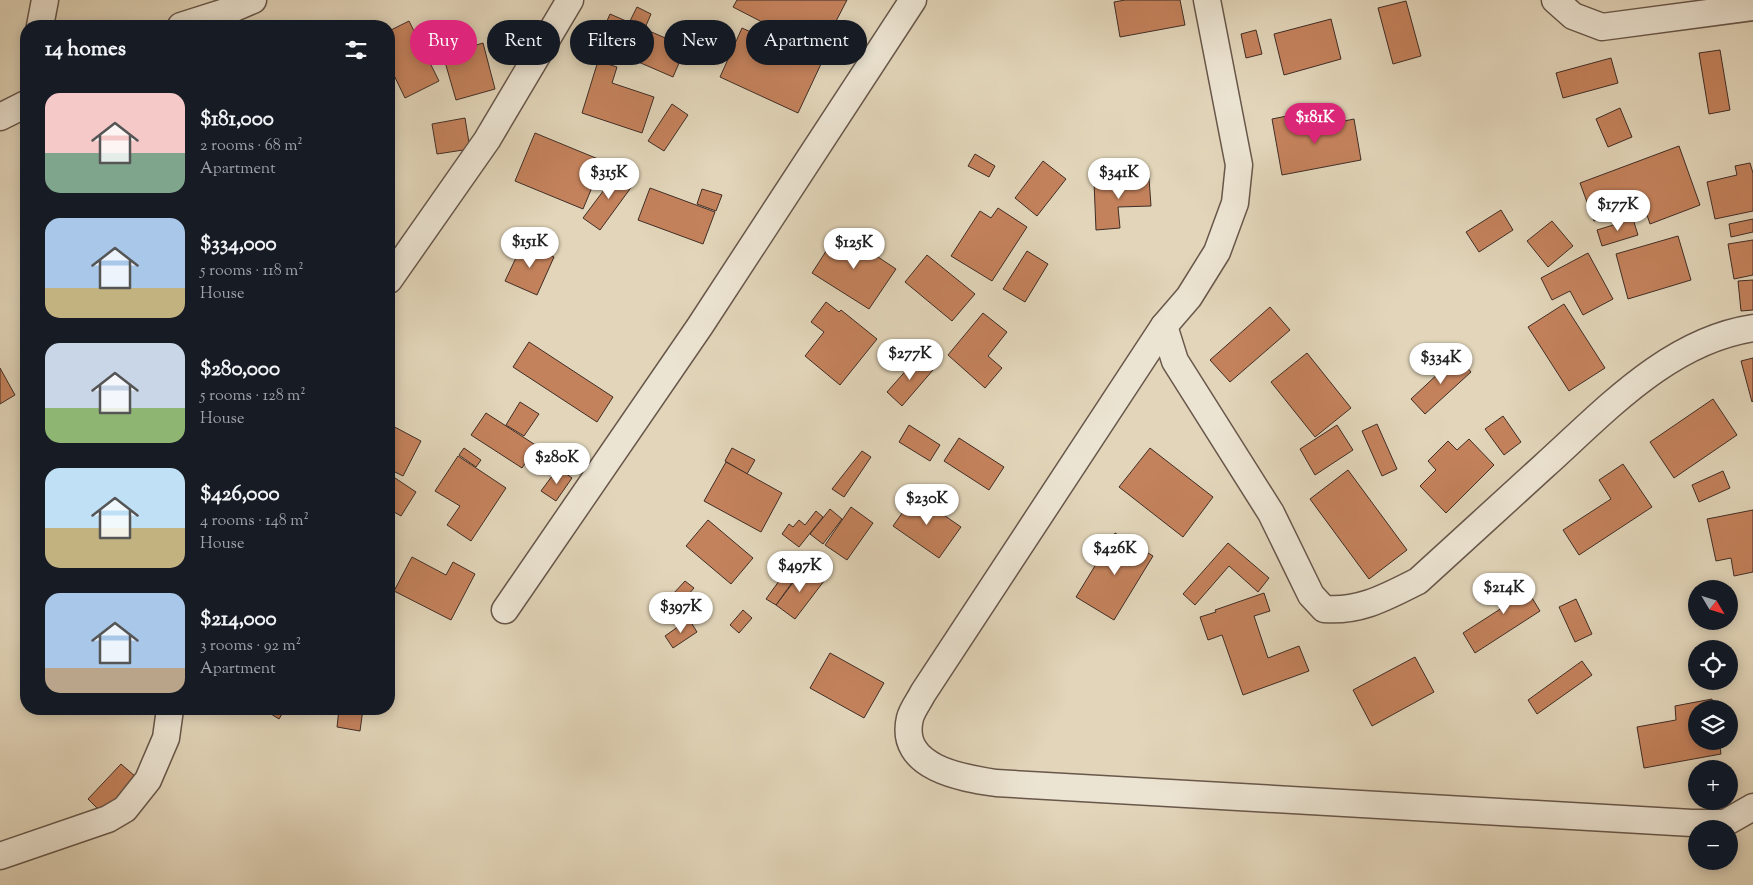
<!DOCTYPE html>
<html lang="en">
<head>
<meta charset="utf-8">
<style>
	:root { --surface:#171b24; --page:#242831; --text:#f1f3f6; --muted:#9ea1a6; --accent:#db2777 }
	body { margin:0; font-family:"Sorts Mill Goudy",serif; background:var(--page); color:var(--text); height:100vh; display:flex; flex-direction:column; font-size:19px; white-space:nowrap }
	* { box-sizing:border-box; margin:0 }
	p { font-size:16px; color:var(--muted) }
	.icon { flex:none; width:28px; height:28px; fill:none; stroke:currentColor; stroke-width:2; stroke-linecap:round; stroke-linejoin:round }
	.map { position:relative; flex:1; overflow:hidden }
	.sheet { position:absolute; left:20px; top:20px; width:375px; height:695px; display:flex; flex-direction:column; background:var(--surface); border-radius:20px; box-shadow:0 2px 12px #0003 }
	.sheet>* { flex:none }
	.top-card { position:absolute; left:410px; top:20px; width:475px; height:45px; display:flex; gap:10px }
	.needle { width:32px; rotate:128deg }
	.tools { position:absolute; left:1688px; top:580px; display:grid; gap:10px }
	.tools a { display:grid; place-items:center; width:50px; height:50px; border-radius:50%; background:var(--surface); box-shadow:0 2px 12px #0003; font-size:25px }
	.price { position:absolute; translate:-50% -42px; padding:0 11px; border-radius:18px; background:#fff; color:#222; font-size:16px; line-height:32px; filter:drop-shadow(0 1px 2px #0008) }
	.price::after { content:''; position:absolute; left:50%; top:30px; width:15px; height:11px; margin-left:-8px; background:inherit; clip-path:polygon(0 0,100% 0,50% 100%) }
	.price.selected { background:var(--accent); color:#fff }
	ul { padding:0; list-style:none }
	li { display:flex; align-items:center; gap:15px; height:125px; padding:0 25px }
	li span { display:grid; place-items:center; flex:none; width:140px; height:100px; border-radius:15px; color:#555 }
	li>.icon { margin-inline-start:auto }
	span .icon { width:60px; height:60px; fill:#fffc; stroke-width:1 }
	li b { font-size:21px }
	h2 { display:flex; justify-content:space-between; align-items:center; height:60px; padding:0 25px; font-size:21px }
	.tag { padding:0 18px; border-radius:22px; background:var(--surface); box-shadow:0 2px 12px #0003; font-size:18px; line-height:45px }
	.tag.selected { background:var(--accent); color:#fff }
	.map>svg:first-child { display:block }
	.building { fill:#c4825c; stroke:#402d26 }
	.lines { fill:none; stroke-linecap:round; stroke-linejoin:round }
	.street-casing { stroke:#68574b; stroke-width:29 }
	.street { stroke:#ece4d2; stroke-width:26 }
</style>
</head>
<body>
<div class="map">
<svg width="1753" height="885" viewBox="0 0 1753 885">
	<rect width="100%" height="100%" fill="#e2d5b9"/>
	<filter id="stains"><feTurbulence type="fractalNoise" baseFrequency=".004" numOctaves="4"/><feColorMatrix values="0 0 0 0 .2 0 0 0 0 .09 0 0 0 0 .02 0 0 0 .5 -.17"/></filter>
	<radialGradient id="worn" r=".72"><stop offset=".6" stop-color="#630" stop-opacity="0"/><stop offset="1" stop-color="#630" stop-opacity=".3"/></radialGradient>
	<g class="building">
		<polygon points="737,0 847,0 820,52 733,7"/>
		<polygon points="1125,0 1180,0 1185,25 1120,37 1114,2"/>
		<polygon points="1406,1 1421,56 1393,64 1378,8"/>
		<polygon points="637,7 651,14 645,28 630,21"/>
		<polygon points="610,14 686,47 673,77 597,44"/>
		<polygon points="1331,19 1341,59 1284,75 1274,34"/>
		<polygon points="409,21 439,81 405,98 389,65 389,31"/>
		<polygon points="742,28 821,64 798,113 720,77"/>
		<polygon points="1256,30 1262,54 1246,58 1241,34"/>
		<polygon points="483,43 495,89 456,100 443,55"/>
		<polygon points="1720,50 1730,110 1709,114 1699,53"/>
		<polygon points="1611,58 1618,83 1563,98 1556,73"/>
		<polygon points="598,61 617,67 612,83 654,97 642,133 582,113"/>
		<polygon points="672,104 688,115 664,151 648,141"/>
		<polygon points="1620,108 1632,137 1608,147 1596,119"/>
		<polygon points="1297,114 1300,130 1354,119 1361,160 1282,175 1272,119"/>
		<polygon points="465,118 470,149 437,154 432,124"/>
		<polygon points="535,133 603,161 583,209 515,181"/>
		<polygon points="1679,146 1700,205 1650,224 1643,203 1594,221 1580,183"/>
		<polygon points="975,154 995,166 989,177 968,166"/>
		<polygon points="1043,161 1066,179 1037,216 1015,198"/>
		<polygon points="1750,163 1753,173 1753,211 1715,219 1707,182 1737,175 1735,166"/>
		<polygon points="619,170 635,182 600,230 583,218"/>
		<polygon points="1149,178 1151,206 1118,207 1120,228 1096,230 1094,182"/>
		<polygon points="650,188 715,212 703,244 638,220"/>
		<polygon points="702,189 722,195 716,211 697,204"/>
		<polygon points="998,208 1027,227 992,281 951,256 980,211 991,218"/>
		<polygon points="1501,210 1513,230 1479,252 1466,232"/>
		<polygon points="1633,219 1638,235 1602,246 1597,230"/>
		<polygon points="1753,219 1753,232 1731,237 1729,224"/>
		<polygon points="1552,221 1573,246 1548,267 1527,241"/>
		<polygon points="839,231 896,269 869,309 812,273"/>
		<polygon points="1678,236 1691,280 1628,299 1616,254"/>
		<polygon points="1753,240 1753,275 1734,279 1728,244"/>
		<polygon points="523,243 554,257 537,295 505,281"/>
		<polygon points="1027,251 1048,264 1025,302 1003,289"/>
		<polygon points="1588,253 1613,299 1583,315 1570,291 1552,300 1541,278"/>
		<polygon points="927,255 975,294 952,321 905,282"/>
		<polygon points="1753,280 1753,310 1741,311 1738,281"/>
		<polygon points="826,302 839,312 841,310 877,339 840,385 805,356 824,332 811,322"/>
		<polygon points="1564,304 1605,368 1569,391 1528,327"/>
		<polygon points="1270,307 1290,330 1230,382 1210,360"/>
		<polygon points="983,313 1007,332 988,356 1002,368 985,388 948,355"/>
		<polygon points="529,342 613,397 597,422 513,367"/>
		<polygon points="1307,353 1351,408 1315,437 1271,382"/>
		<polygon points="1457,356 1471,372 1425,414 1411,399"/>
		<polygon points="918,357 933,370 902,406 887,392"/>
		<polygon points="1753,358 1753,401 1752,402 1741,361"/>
		<polygon points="0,368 15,395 0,404"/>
		<polygon points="1713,399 1737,435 1674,478 1650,442"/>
		<polygon points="520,402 539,414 524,436 506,425"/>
		<polygon points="486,413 537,446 522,468 471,435"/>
		<polygon points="1503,416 1521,442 1504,455 1485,429"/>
		<polygon points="389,424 421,441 403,476 389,469"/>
		<polygon points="1377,424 1397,469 1382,476 1362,431"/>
		<polygon points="909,425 940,445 930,461 899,442"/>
		<polygon points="1337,425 1353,450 1315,475 1300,449"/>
		<polygon points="959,438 1004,467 989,490 944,461"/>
		<polygon points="1469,439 1494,465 1446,513 1420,486 1436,470 1428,461 1448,441 1457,450"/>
		<polygon points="464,448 481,460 476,467 459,455"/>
		<polygon points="732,448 755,460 747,474 725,461"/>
		<polygon points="1150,448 1213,497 1183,537 1119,487"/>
		<polygon points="862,451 871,457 844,497 832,489"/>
		<polygon points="458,456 506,488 471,541 447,525 460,506 435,491"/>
		<polygon points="726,462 782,493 761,532 704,501"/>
		<polygon points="1623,464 1652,507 1579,555 1563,530 1611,499 1599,480"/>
		<polygon points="558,468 572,478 556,501 541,491"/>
		<polygon points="1348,470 1407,550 1369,579 1310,499"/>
		<polygon points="1723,471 1730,488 1699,502 1692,485"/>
		<polygon points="395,478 416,492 401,516 389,509 389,488"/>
		<polygon points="915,495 961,527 939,558 893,526"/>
		<polygon points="851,507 873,523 847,560 825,545"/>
		<polygon points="830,509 842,519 823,544 810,534"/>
		<polygon points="1753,510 1753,572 1734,576 1731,558 1716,561 1707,519"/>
		<polygon points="816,511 823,517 799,547 782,534 789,524 793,527 799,520 805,525"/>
		<polygon points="708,520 753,558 731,584 686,546"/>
		<polygon points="1115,533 1153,556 1114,620 1076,597"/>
		<polygon points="1228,543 1269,578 1258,592 1229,566 1195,605 1183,594"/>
		<polygon points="412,557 446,575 453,562 475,574 451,620 394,591"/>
		<polygon points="805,567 824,581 795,619 776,605"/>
		<polygon points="787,570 796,577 776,605 766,599"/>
		<polygon points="1518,575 1540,611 1475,653 1463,633 1505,606 1495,591"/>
		<polygon points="685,581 694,588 682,602 673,594"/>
		<polygon points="1264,593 1270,611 1254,616 1268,658 1299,646 1309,671 1243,695 1222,635 1208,640 1200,617 1216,612 1215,610"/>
		<polygon points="1576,599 1592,634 1575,642 1559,607"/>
		<polygon points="743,610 752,618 739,633 730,625"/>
		<polygon points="689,619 697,632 673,648 665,636"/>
		<polygon points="830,653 884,683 864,718 810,688"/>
		<polygon points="1415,657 1434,692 1372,726 1353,690"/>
		<polygon points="1582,661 1592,675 1537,714 1528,700"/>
		<polygon points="1712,699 1713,709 1696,709 1696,741 1719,741 1721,754 1644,768 1637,727 1676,720 1675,706"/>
		<polygon points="263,709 285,709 279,719"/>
		<polygon points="339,709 363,709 360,731 337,727"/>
		<polygon points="121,764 136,777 102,813 88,799"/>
	</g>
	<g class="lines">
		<g class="street-casing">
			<g id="street">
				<path d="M1207,0l32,165 -4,38 -18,49 -28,45 -25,29 -241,367c-4,8 -11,17 -13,25 -12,50 52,60 86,65l696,40h33l28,-16"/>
				<polyline points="1555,0 1573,16 1602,27 1753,7"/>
				<polyline points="40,26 45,0"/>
				<polyline points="181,26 225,12 253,0"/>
				<polyline points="0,117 26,104"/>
				<polyline points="389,280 487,140 570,0"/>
				<path d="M1164,326l11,35 96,152 40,82 13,14c36,3 62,-12 94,-28 42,-38 84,-77 126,-115 61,-55 124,-125 209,-138"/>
				<polyline points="505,610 700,326 913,0"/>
				<polyline points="0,856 108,819 125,809 148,780 166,738 170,709"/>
			</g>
		</g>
		<use href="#street" class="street"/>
	</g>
	<rect width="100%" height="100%" filter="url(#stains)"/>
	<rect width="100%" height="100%" fill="url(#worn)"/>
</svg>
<div class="tools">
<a><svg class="needle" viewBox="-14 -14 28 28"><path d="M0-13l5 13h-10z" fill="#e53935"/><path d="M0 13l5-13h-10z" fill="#9ea1a6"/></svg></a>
<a><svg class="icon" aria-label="locate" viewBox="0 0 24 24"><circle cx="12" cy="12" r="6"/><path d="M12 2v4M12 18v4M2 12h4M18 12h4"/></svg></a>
<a><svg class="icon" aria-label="layers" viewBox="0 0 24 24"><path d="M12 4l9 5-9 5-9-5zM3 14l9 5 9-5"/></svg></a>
<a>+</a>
<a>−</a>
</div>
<b class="price selected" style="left:1315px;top:145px">$181K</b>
<b class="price" style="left:609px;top:200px">$315K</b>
<b class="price" style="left:1119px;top:200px">$341K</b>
<b class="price" style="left:1618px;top:232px">$177K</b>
<b class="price" style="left:530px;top:269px">$151K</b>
<b class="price" style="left:854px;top:270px">$125K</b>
<b class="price" style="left:910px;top:381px">$277K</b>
<b class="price" style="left:1441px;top:385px">$334K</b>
<b class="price" style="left:557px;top:485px">$280K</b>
<b class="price" style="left:927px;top:526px">$230K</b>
<b class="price" style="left:1115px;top:576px">$426K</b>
<b class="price" style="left:800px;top:593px">$497K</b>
<b class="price" style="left:1504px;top:615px">$214K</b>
<b class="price" style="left:681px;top:634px">$397K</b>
<div class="top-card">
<a class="tag selected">Buy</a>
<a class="tag">Rent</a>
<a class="tag">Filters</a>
<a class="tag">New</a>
<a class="tag">Apartment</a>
</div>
<section class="sheet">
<h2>14 homes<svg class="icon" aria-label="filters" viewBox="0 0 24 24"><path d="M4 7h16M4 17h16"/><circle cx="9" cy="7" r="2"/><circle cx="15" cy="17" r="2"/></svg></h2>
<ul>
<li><span style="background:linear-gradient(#f6c9c9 60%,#7fa58c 0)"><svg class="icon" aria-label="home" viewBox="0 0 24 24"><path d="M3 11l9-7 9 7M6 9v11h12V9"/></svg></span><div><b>$181,000</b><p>2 rooms · 68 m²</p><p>Apartment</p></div></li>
<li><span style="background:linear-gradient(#a9c7e8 70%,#c2b280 0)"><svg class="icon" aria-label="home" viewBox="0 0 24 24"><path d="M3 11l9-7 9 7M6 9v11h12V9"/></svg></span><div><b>$334,000</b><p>5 rooms · 118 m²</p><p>House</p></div></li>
<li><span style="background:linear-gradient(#c9d6e8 65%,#8fb573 0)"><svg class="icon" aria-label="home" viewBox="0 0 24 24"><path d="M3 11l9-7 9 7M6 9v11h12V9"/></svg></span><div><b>$280,000</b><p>5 rooms · 128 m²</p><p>House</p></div></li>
<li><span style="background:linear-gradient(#bfe0f5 60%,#c2b280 0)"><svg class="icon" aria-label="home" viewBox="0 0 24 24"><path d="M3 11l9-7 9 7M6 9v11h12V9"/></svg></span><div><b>$426,000</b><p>4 rooms · 148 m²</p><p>House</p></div></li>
<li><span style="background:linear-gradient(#a9c7e8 75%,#b9a48a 0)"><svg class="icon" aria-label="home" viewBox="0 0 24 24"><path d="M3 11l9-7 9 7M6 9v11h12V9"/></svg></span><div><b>$214,000</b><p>3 rooms · 92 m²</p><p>Apartment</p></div></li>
</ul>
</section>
</div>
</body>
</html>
